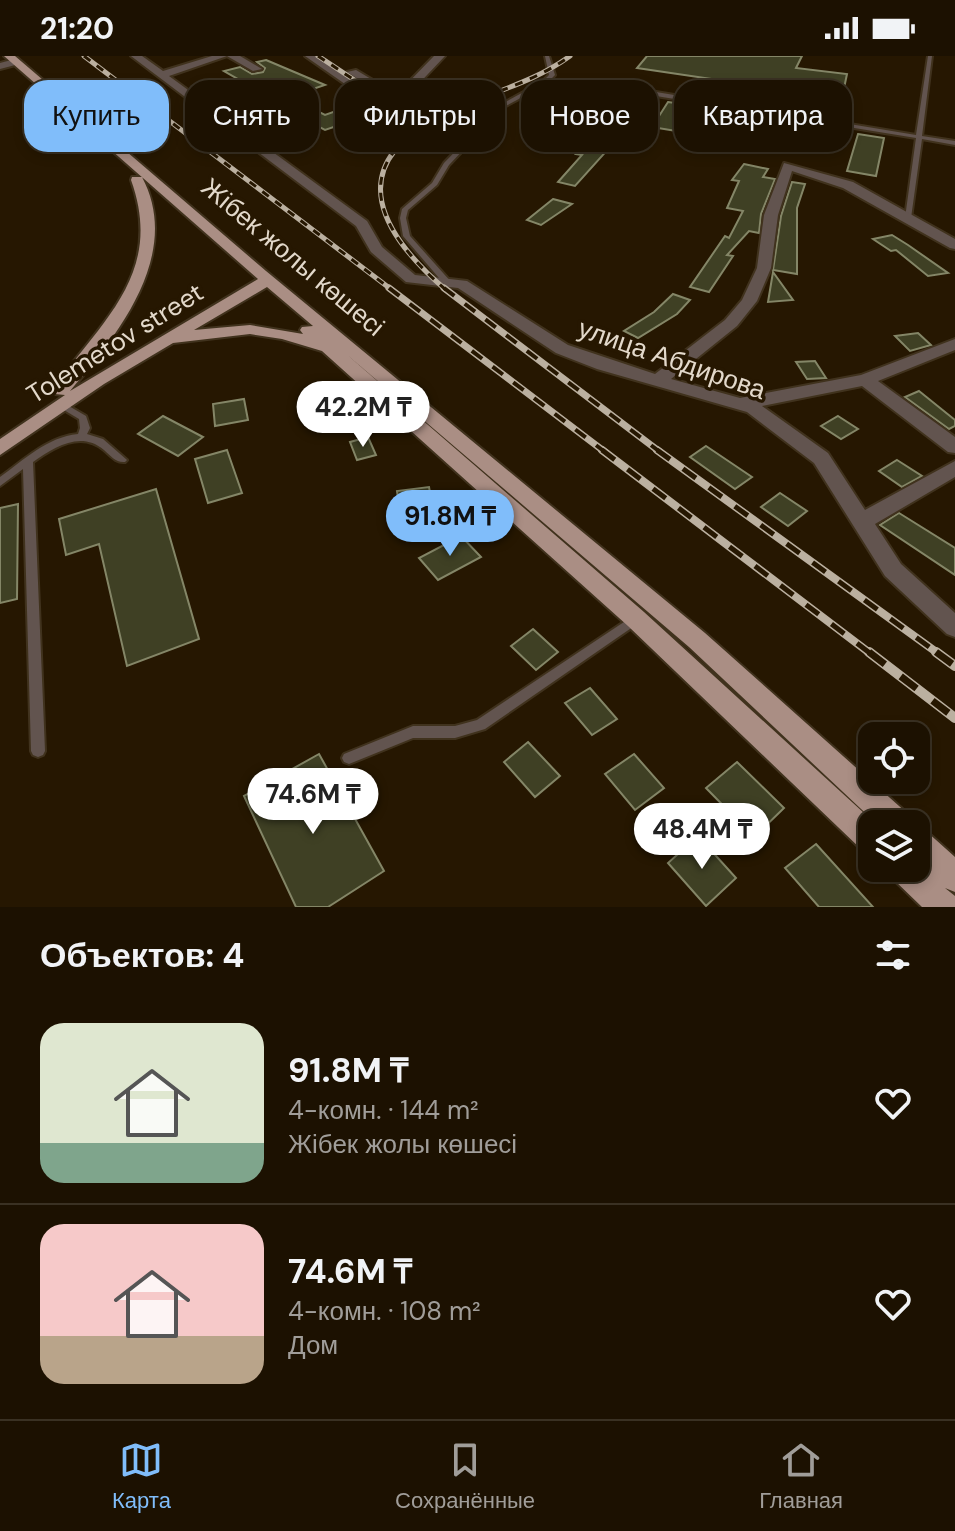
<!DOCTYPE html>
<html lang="ru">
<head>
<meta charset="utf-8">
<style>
	:root { --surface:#1c1101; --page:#251a0b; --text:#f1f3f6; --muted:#a09d99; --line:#3a3123; --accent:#80bdfa }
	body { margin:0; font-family:"DM Sans",sans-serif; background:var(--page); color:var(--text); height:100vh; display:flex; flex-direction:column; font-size:30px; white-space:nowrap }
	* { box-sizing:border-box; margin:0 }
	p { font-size:26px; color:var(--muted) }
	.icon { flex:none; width:44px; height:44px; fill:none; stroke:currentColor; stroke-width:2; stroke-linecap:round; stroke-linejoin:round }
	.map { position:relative; height:851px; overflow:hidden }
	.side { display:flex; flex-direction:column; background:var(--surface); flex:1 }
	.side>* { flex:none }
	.banner { position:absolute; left:24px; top:24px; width:908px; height:72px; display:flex; gap:16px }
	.buttons { position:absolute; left:858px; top:666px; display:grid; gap:16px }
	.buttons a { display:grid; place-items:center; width:72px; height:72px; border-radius:16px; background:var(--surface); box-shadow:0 4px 12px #0003,0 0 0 2px var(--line); font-size:40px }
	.price { position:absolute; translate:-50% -68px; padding:0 18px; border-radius:28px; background:#fff; color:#222; font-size:26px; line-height:52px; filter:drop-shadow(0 2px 4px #0008) }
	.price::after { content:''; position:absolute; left:50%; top:48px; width:24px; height:18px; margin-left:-12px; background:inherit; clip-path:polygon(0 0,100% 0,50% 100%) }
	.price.on { background:var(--accent); color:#111 }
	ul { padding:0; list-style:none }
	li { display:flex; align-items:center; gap:24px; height:200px; padding:0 40px }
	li+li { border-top:2px solid var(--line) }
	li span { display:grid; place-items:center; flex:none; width:224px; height:160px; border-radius:24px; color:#555 }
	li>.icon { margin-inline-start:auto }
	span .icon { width:96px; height:96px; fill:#fffc; stroke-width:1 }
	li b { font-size:34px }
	h2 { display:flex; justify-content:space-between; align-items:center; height:96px; padding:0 40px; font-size:34px }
	.pill { padding:0 28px; border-radius:24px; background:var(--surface); box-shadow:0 4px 12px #0003,0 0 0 2px var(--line); font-size:28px; line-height:72px }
	.pill.on { background:var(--accent); color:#111 }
	.status { display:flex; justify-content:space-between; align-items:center; height:56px; padding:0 40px; background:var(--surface); direction:ltr }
	.status svg { height:22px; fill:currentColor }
	.menu { display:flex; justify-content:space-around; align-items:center; height:112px; border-top:2px solid var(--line); background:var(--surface); font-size:22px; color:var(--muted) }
	.menu a { display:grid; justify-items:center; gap:4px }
	.menu .on { color:var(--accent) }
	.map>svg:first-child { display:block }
	.building { fill:#3f4024; stroke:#848667; stroke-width:2 }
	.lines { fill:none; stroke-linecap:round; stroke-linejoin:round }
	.service-casing { stroke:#40321d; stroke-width:4 }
	.minor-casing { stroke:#40321d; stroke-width:4 }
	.primary-casing { stroke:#40321d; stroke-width:4 }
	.service { fill:#62544f; fill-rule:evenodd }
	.minor { fill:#62544f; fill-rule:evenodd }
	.primary { fill:#aa8e84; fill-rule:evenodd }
	.rail-far3-casing { stroke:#bbb0a0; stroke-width:5 }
	.rail-far2-casing { stroke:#bbb0a0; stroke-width:7 }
	.rail-far1-casing { stroke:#bbb0a0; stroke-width:8 }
	.rail-casing { stroke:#bbb0a0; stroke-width:10 }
	.rail-far3 { stroke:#261701; stroke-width:3; stroke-dasharray:8; stroke-linecap:butt }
	.rail-far2 { stroke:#261701; stroke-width:4; stroke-dasharray:13; stroke-linecap:butt }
	.rail-far1 { stroke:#261701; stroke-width:5; stroke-dasharray:16; stroke-linecap:butt }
	.rail { stroke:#261701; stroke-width:7; stroke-dasharray:20; stroke-linecap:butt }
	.labels { text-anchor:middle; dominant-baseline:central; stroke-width:7; stroke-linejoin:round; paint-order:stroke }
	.street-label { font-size:26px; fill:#e3d9cb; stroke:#261701 }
</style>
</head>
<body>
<div class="status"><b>21:20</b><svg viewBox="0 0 49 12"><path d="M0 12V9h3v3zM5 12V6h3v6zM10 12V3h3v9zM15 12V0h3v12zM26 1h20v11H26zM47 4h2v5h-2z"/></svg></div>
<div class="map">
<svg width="955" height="851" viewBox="0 0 955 851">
	<rect width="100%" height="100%" fill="#261701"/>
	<g class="building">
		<polygon points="647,0 802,0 796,12 847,18 843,37 788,29 786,34 637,12"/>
		<polygon points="266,4 325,29 289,41 325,59 350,50 369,59 325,74 265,43 266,39 224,15 240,11 252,18 263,16 265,12 257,6"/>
		<polygon points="668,46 724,54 745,58 730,84 652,71"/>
		<polygon points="570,48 629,70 575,130 558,126 582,99 576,98 600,73 566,60"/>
		<polygon points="858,78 884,82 876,120 847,115"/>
		<polygon points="744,108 768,113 763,121 775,123 761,158 759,177 749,175 727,199 733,200 709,236 690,231 725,180 729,182 743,155 727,152 739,125 732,124"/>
		<polygon points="792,126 805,128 797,152 797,218 773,214 781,160"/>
		<polygon points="553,143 572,148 541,169 527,164"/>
		<polygon points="892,179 908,189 948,217 928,220 896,194 891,195 873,183"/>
		<polygon points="773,216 793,244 768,246"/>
		<polygon points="673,238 690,244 677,258 638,282 624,275 654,256"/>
		<polygon points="918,277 931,289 910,295 895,280"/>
		<polygon points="815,305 826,322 807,323 796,306"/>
		<polygon points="919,335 955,364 955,370 949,373 905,341"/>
		<polygon points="244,343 248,364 215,370 213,348"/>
		<polygon points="163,360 203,381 178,400 138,378"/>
		<polygon points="838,360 858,373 841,383 821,370"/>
		<polygon points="368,381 376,399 357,404 350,386"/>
		<polygon points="706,390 752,421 735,433 690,401"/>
		<polygon points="227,394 242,437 208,447 195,403"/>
		<polygon points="897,404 922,420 902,431 879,415"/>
		<polygon points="429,431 433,453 400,457 397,435"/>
		<polygon points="156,433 199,583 127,610 99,488 66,499 59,463"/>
		<polygon points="780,437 807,455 788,470 761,451"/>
		<polygon points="18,448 17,543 0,547 0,452"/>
		<polygon points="899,457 955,492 955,519 880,469"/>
		<polygon points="461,480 481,501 438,524 419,502"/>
		<polygon points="533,573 558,596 536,614 511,590"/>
		<polygon points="590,632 617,663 592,679 565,647"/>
		<polygon points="528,686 560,720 535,741 504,706"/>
		<polygon points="319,698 384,815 328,851 296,851 244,740"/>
		<polygon points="634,698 664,732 635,754 605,718"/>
		<polygon points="737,706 784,752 754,781 706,732"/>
		<polygon points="698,780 736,822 706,850 668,807"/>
		<polygon points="816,788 873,851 819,851 785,812"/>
	</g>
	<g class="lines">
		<g class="service-casing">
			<g id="service">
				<polygon points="545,0 549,0 555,19 548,26 567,31 656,36 916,79 928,0 932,0 922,80 955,85 955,89 922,83 911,162 908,164 905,162 916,82 656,40 567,35 545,29 504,51 449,109 437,129 408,154 406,162 410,180 452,227 448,229 445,229 403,180 400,162 402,153 432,127 444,107 500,49 542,26 549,19"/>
				<path d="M62,346l24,14 4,12 -3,6 16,5 24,21 -2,2c-9,1 -14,-6 -21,-12 -23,-20 -50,-3 -71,12l12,289 -2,4 -5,2 -5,-2 -2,-4 -8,-282 -23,17v-9c24,-17 47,-40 78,-43l2,-6 -1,-9 -20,-12 -2,-2z"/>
				<polygon points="636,558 640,560 642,563 640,566 485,673 455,682 413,682 349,708 344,706 342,702 344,698 413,670 455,670 477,664"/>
			</g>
		</g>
		<g class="minor-casing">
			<g id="minor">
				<polygon points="131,0 142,0 163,15 212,0 227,0 169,20 367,165 382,191 415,219 467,225 568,289 655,318 725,264 742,244 757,212 764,159 784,107 853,126 955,183 955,193 950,192 843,132 792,115 778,159 771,212 757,245 737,270 671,323 740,342 861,319 955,283 955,294 878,325 955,381 955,397 948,396 862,330 762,350 828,397 865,454 955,405 955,421 875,468 901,508 955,557 955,581 947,578 885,520 814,407 747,356 597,313 556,297 458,232 406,226 371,196 356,170"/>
				<polygon points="227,0 240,0 262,13 253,15"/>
				<polygon points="305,0 317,0 364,33 355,35"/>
				<polygon points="434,0 445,0 410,37 389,42 347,16 356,14 391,35 402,33"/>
				<polygon points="15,3 19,4 19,8 0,13 0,7"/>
			</g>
		</g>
		<g class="primary-casing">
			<g id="primary">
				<path d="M4,0h11l251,215 439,362 203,181 4,10h-35l-188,-177 -344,-294 299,259 232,212h-4v30l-10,-4 -234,-224 -306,-275 -40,-12 -32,-5 -77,9 -69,41 -104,71v-16l65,-44 -10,-1 -3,-4c49,-69 113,-116 79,-210l1,-3h10c41,77 -24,158 -72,214l188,-112zM267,231l46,39 -11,1 -2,3 3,4 -53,-9 -56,5z"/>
				<polygon points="916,771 926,775 955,801 955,836 945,832 955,840 955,851 922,851 892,822 887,812 916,812 916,805 933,820 916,805"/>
			</g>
		</g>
		<use href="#service" class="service"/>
		<use href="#minor" class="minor"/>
		<use href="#primary" class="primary"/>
		<g class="rail-far3-casing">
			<g id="rail-far3">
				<polyline points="84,0 392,234"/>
				<polyline points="318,0 371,35 390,55"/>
				<path d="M446,234c-64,-55 -104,-122 -9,-172 44,-24 92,-32 133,-62"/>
			</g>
		</g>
		<g class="rail-far2-casing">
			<g id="rail-far2">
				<polyline points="389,232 605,396"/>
				<polyline points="444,232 660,396"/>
			</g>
		</g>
		<g class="rail-far1-casing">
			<g id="rail-far1">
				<polyline points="602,394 871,598"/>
				<polyline points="657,394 939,598"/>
			</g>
		</g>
		<g class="rail-casing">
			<g id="rail">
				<polyline points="869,596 955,662"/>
				<polyline points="936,596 955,610"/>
			</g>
		</g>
		<use href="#rail-far3" class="rail-far3"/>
		<use href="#rail-far2" class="rail-far2"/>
		<use href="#rail-far1" class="rail-far1"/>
		<use href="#rail" class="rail"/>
	</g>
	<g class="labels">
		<g class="street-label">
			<text transform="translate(293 201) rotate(40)">Жібек жолы көшесі</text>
			<text transform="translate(115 287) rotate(-32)">Tolemetov street</text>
			<text transform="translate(672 303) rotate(19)">улица Абдирова</text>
		</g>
	</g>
</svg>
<div class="buttons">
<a><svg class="icon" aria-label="locate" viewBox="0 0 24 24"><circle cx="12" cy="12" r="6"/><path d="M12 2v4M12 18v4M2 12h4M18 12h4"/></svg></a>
<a><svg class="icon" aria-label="layers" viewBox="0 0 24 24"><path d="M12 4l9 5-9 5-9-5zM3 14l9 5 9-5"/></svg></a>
</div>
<b class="price" style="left:363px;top:393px">42.2M ₸</b>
<b class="price on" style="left:450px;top:502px">91.8M ₸</b>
<b class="price" style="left:313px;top:780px">74.6M ₸</b>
<b class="price" style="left:702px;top:815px">48.4M ₸</b>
<div class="banner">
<a class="pill on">Купить</a>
<a class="pill">Снять</a>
<a class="pill">Фильтры</a>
<a class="pill">Новое</a>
<a class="pill">Квартира</a>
</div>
</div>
<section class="side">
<h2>Объектов: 4<svg class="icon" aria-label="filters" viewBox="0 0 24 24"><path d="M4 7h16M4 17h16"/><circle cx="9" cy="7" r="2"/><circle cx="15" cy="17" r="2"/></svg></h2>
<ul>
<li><span style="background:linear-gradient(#dfe7d0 75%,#7fa58c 0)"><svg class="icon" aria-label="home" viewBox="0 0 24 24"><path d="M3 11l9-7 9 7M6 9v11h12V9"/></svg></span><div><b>91.8M ₸</b><p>4-комн. · 144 m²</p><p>Жібек жолы көшесі</p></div><svg class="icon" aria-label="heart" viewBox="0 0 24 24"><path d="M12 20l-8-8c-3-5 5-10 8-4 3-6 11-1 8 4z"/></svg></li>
<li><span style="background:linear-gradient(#f6c9c9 70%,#b9a48a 0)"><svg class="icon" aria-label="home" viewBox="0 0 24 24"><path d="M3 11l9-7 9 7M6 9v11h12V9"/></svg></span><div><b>74.6M ₸</b><p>4-комн. · 108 m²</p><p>Дом</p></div><svg class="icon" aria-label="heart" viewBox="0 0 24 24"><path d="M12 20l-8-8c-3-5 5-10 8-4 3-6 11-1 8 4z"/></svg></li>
</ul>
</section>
<nav class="menu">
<a class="on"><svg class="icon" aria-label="map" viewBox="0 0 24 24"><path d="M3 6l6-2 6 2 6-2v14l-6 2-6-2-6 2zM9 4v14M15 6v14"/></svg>Карта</a>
<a><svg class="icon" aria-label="saved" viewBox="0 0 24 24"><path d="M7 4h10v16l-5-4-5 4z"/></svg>Сохранённые</a>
<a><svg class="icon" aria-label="home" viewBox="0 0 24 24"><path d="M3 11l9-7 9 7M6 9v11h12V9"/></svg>Главная</a>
</nav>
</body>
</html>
